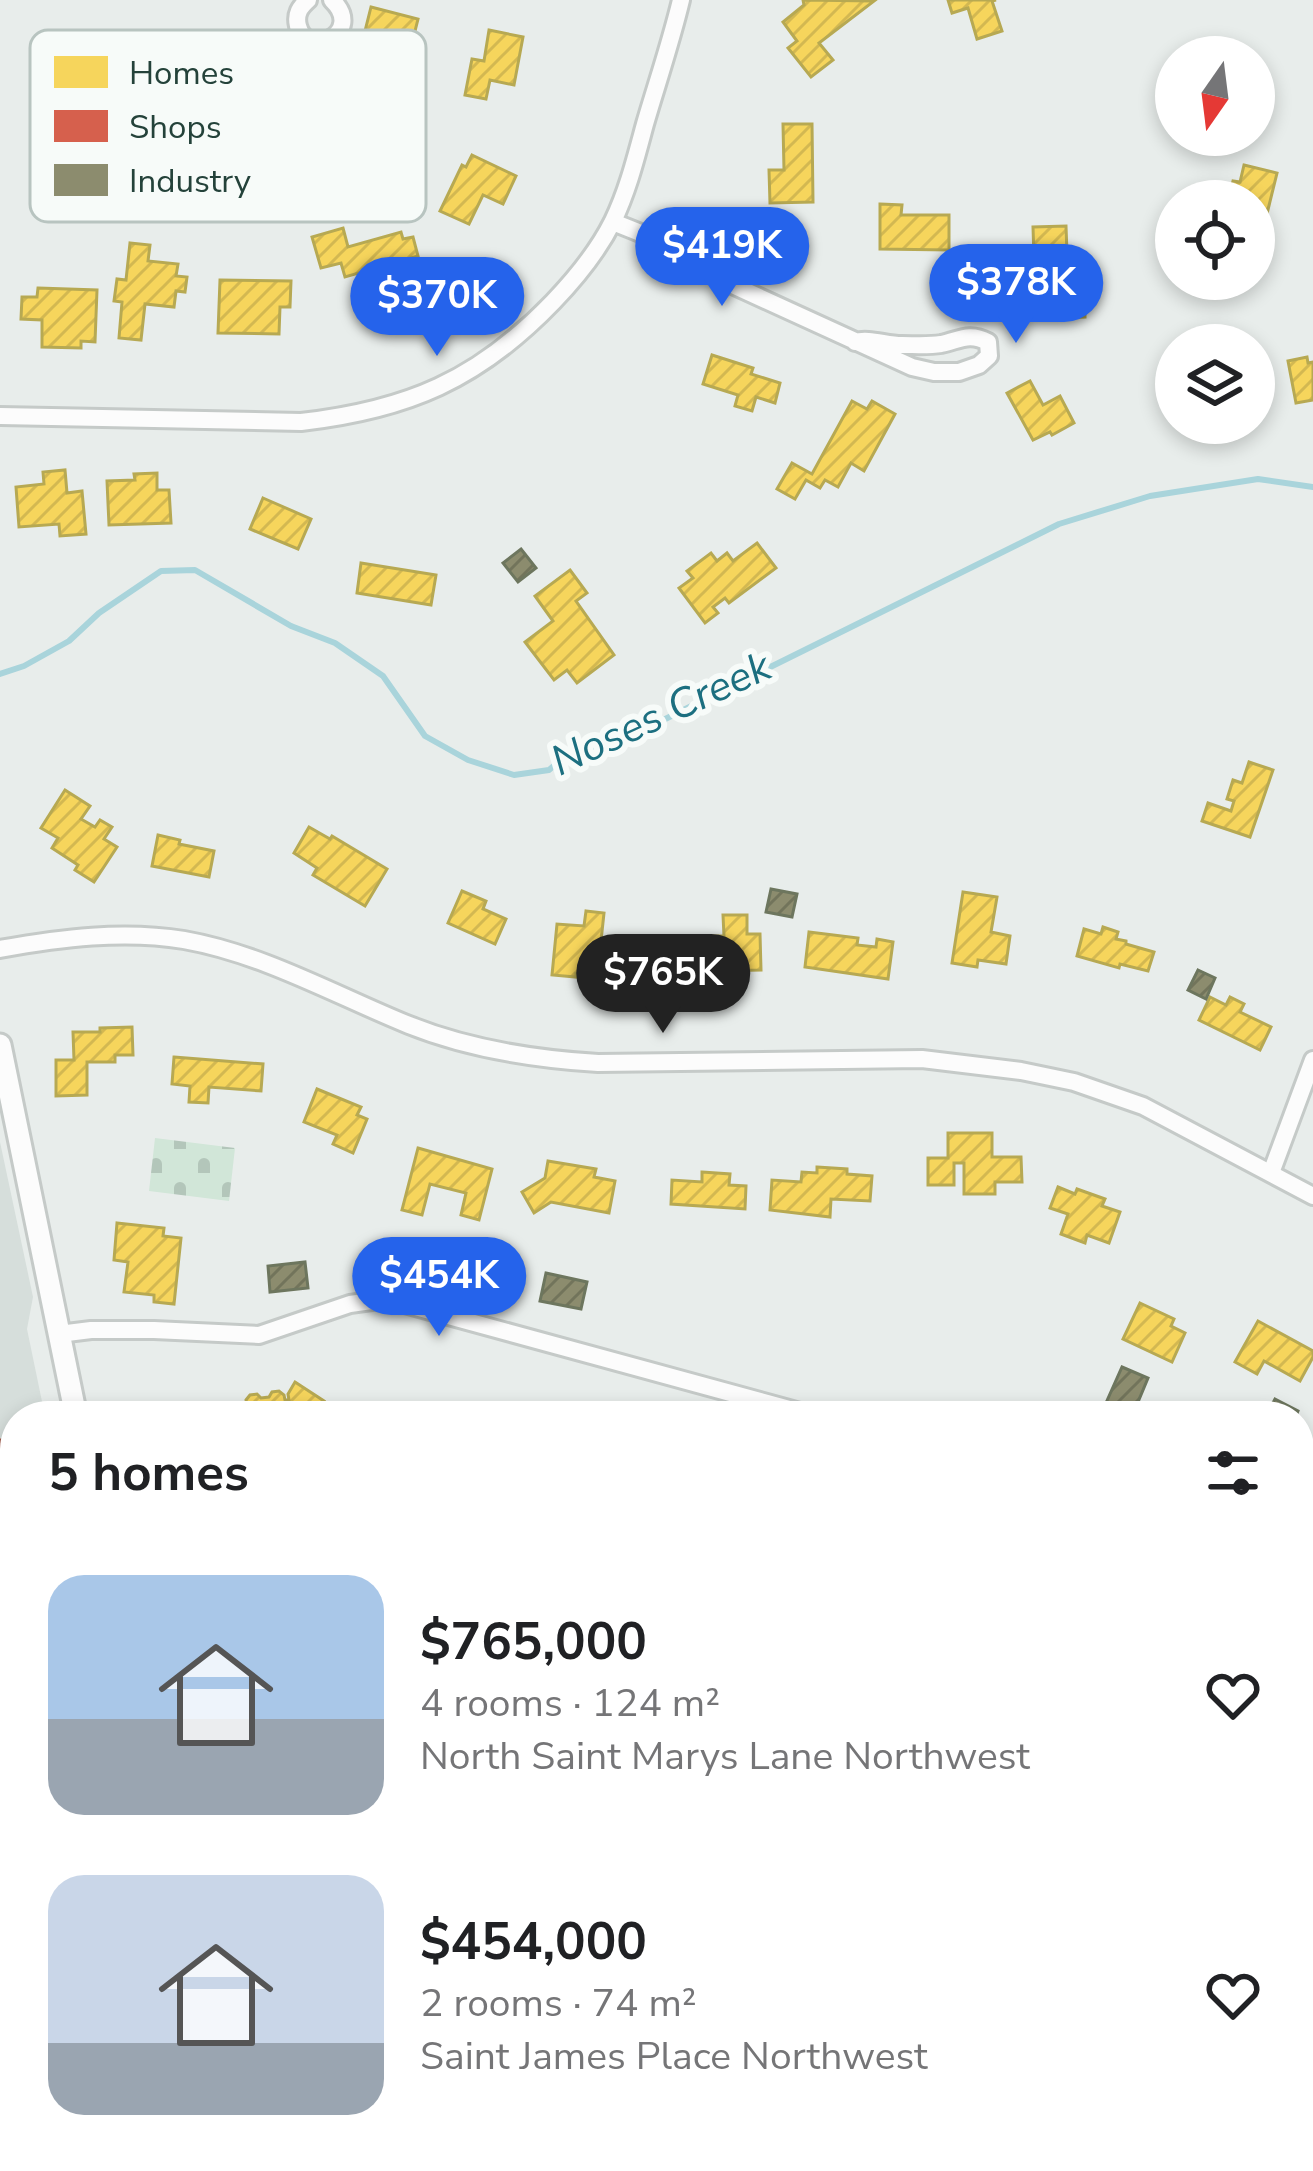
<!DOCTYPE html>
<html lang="en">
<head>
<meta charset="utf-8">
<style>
	:root { --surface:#fff; --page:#f6f6f6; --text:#202124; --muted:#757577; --accent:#2563eb }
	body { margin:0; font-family:"Nunito Sans",sans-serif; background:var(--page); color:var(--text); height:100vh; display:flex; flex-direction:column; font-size:45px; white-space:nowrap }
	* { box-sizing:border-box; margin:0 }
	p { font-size:39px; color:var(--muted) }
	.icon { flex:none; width:66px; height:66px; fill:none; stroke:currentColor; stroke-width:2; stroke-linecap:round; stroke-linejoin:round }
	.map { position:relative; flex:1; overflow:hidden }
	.sheet { position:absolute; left:0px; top:1401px; width:1314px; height:771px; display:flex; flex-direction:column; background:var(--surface); border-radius:48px 48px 0 0; box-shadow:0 6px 18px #0003 }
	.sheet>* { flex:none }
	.needle { width:78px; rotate:194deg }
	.fabs { position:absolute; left:1155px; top:36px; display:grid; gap:24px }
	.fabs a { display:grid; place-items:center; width:120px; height:120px; border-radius:50%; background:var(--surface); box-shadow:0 6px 18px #0003; font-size:60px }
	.price { position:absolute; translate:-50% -102px; padding:0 27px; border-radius:42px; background:var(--accent); color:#fff; font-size:39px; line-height:78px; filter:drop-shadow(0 3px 6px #0008) }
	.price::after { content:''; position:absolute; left:50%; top:72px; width:36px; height:27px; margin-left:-18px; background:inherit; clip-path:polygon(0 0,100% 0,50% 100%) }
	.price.current { background:#222; color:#fff }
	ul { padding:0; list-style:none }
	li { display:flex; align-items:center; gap:36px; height:300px; padding:0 48px }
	li span { display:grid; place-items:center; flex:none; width:336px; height:240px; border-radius:36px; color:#555 }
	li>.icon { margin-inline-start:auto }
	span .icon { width:144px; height:144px; fill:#fffc; stroke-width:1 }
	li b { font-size:51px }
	h2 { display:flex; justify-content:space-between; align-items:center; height:144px; padding:0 48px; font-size:51px }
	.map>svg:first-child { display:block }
	.built { fill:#d6dedb }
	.cemetery { fill:url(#cemetery-stones) }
	.homes { fill:url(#homes-hatch); stroke:#b7a952; stroke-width:3 }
	.shops { fill:url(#shops-hatch); stroke:#a15747; stroke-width:3 }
	.industry { fill:url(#industry-hatch); stroke:#6d765e; stroke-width:3 }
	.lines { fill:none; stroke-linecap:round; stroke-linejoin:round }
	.stream { stroke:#a9d4db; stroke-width:6 }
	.minor-casing { stroke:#c5cac8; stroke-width:22 }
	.tertiary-casing { stroke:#c5cac8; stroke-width:27 }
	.minor { stroke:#fcfcfc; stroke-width:16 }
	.tertiary { stroke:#fcfcfc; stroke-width:21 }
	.labels { text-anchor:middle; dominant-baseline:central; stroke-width:12; stroke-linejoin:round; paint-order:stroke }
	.water-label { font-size:42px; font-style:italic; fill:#1c6f80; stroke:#f7fbf9 }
	.key { fill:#f7fbf9; stroke:#b8c4c0; stroke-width:3 }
	.key-label { font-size:33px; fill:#24423a }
</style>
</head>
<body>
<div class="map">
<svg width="1313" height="2171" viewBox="0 0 1313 2171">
	<defs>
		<pattern id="cemetery-stones" width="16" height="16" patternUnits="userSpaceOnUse" patternTransform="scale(3)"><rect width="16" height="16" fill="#d1e6d8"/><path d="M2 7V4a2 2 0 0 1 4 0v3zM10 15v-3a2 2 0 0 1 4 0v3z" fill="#b3c6ba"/></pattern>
		<pattern id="homes-hatch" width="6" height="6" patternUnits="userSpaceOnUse" patternTransform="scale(3)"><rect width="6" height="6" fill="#f6d55c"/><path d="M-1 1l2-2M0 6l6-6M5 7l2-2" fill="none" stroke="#d3b851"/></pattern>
		<pattern id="shops-hatch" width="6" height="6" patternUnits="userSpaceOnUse" patternTransform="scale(3)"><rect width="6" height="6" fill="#d6604d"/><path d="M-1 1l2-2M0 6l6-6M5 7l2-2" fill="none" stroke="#ad5141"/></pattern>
		<pattern id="industry-hatch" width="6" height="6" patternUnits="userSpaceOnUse" patternTransform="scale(3)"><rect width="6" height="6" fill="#8c8c6e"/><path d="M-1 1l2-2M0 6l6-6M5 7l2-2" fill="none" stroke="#72745b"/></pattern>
	</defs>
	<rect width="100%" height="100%" fill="#e8edeb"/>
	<g class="built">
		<polygon points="0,1142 33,1297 27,1329 45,1416 15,1416 15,1516 0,1517"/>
		<polygon points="15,1765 15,1982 0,1985 0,1769"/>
	</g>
	<polygon class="cemetery" points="155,1138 235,1148 229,1201 149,1191"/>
	<g class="homes">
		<polygon points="803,0 874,1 819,43 833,60 811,77 788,48 797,41 783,22 804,5"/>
		<polygon points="948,0 996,0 992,1 1002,31 977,39 968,8 952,13"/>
		<polygon points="371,7 418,19 406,67 359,55"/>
		<polygon points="489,30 523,37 514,85 490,80 486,99 465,95 472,59 484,61"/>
		<polygon points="783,124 812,124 813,202 770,203 769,170 784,170"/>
		<polygon points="472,155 516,176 503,204 483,195 469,224 440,211 462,165 466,167"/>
		<polygon points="1244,165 1277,173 1263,230 1254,228 1254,201 1228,201 1233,181 1240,182"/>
		<polygon points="880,204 902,205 901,215 949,215 949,250 880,249"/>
		<polygon points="1066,226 1068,281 1084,281 1085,317 1036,319 1033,227"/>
		<polygon points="343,228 348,247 401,232 403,239 413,237 418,256 345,277 341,263 321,268 312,237"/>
		<polygon points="130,243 150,245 148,261 178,264 176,276 187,277 185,292 176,291 174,307 145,304 141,340 119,338 122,302 114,301 117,279 126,280"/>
		<polygon points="220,280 291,281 290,307 280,307 279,334 218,333"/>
		<polygon points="38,288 97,290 95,342 81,341 81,348 42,347 42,320 21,319 22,297 37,297"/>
		<polygon points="712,355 753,368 751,374 780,383 775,403 756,397 752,411 735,406 738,395 703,384"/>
		<polygon points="1307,357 1308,363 1313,362 1313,400 1296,403 1288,361"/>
		<polygon points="1030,381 1043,405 1060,396 1074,423 1052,435 1050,432 1033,440 1007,393"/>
		<polygon points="852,401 867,409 872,401 895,414 864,471 851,463 838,487 825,480 820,488 806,480 795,499 777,489 792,463 812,474"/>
		<polygon points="65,470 67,493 82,491 86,534 60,536 59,524 19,527 16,487 44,484 43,472"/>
		<polygon points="157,473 157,490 169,490 171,523 109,525 107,481 135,480 134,474"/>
		<polygon points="263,498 311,519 298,549 250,529"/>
		<polygon points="757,543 776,568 729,603 725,598 713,607 718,613 705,623 679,588 693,578 687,571 711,553 717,561 727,553 733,561"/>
		<polygon points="361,563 436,575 431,605 357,593"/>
		<polygon points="570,570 587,593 576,601 614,655 577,683 567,670 554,680 525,642 553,621 535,596"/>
		<polygon points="1249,762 1273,770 1250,837 1202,821 1208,803 1231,811 1234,801 1227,799 1233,780 1242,783"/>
		<polygon points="65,790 90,806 81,819 95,827 100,820 112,827 104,839 117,847 94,882 75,870 78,865 52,848 58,838 41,828"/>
		<polygon points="309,827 330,839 332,836 387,869 365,906 313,875 317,868 294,853"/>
		<polygon points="158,835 180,840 179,844 214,851 209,877 152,866"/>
		<polygon points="462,891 486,901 483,909 506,919 495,944 448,923"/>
		<polygon points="963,892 997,897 991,932 1010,936 1006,964 978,960 977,967 952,963"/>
		<polygon points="586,911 604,913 601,941 627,943 624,970 614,968 613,977 576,974 576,977 552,975 557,924 584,926"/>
		<polygon points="723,915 747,915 747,934 760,934 761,970 710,971 710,936 724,936"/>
		<polygon points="1103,927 1118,932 1116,939 1126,941 1126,944 1154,952 1148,971 1120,964 1119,968 1077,956 1084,929 1101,934"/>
		<polygon points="809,932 858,938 857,945 876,947 877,939 893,942 888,979 805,967"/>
		<polygon points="1210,997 1226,1005 1230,997 1244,1004 1240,1012 1271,1027 1260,1050 1199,1020"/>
		<polygon points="132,1027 133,1055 115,1055 115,1062 87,1062 87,1095 56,1096 56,1060 74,1060 73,1032 100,1032 100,1028"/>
		<polygon points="174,1057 263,1064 261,1091 209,1087 208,1103 189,1102 190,1086 172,1084"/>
		<polygon points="317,1089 361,1107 357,1115 367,1119 353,1153 333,1144 337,1135 304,1122"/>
		<polygon points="948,1133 992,1133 992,1157 1021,1157 1022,1182 995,1182 995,1194 964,1194 964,1163 954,1163 954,1185 928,1185 928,1158 948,1158"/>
		<polygon points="418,1148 492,1169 479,1220 461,1215 466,1193 430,1184 422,1215 402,1210"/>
		<polygon points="548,1161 596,1169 594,1177 615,1181 609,1213 551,1202 534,1213 522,1192 545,1178"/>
		<polygon points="817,1167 847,1169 847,1174 872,1176 870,1201 831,1199 830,1217 770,1210 772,1180 801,1182 802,1172 817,1173"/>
		<polygon points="702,1172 730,1174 729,1185 746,1186 745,1209 671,1204 672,1180 702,1182"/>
		<polygon points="1058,1187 1075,1194 1077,1189 1105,1199 1102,1206 1120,1212 1109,1243 1087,1235 1085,1243 1061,1234 1068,1214 1050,1208"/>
		<polygon points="117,1223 164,1228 163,1236 181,1238 174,1304 154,1302 154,1295 124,1292 128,1262 114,1260"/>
		<polygon points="1140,1303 1174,1319 1171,1326 1185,1333 1172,1362 1123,1339"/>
		<polygon points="1258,1321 1313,1351 1313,1357 1300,1381 1264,1361 1257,1374 1235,1362"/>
		<polygon points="295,1382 324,1401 314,1416 249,1416 246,1400 250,1395 257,1394 261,1398 269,1397 272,1392 279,1391 284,1395 285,1400 289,1400 288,1394"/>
		<polygon points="947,2157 992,2157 989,2168"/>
		<polygon points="1015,2157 1069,2157 1066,2171 1013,2171"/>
		<polygon points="1086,2157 1114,2157 1113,2163 1143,2165 1143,2171 1085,2171"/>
		<polygon points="1194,2157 1241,2157 1254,2166 1251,2171 1215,2171"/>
	</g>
	<g class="shops">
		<polygon points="0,1440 15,1443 14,1480 0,1477"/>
		<polygon points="15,1842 15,1897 0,1900 0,1844"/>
	</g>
	<g class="industry">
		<polygon points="521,549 536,568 518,582 503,563"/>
		<polygon points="771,889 797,894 792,917 766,912"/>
		<polygon points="1198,970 1215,978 1206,999 1188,990"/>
		<polygon points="305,1262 308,1288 270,1292 268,1266"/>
		<polygon points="546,1273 587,1282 581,1309 540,1301"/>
		<polygon points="1122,1367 1148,1378 1133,1414 1106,1403"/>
		<polygon points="1275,1399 1298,1411 1296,1416 1266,1416"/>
	</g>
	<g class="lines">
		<polyline class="stream" points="0,674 24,666 69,641 99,613 161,571 195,570 291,626 335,643 383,676 425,736 468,760 514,775 549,770 564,757 643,730 1059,524 1150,496 1258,479 1313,487"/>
		<g class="minor-casing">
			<g id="minor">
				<path d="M308,0c-8,7 -13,14 -10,26 9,35 68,7 34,-26"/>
				<path d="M613,222l35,14 78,46 186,85 22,5h25l20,-7 10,-9 -1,-14c-19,-10 -28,-2 -47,2 -12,2 -26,1 -39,1 -16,0 -33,-7 -47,-3"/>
				<path d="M0,416l301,6c106,-12 177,-42 252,-120 24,-25 45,-51 60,-81 15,-31 23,-64 32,-97 12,-41 26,-82 36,-124"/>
				<path d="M0,949c61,-11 123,-19 184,-9 79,14 151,55 225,85 60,24 124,34 189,38l324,-4 99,12 53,11 69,24 170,90"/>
				<polyline points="1271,1173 1313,1060"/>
				<polyline points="59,1334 91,1330 154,1330 259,1335 350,1304 386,1299 815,1416"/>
				<polyline points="625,2157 679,2171"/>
			</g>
		</g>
		<g class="tertiary-casing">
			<g id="tertiary">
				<polyline points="0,1045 76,1416"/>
				<polyline points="243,2157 247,2171"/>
			</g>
		</g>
		<use href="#minor" class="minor"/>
		<use href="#tertiary" class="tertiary"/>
	</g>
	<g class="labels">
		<g class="water-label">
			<text transform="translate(661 714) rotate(-25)">Noses Creek</text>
		</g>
	</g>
	<rect x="30" y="30" width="396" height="192" rx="18" class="key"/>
	<rect x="54" y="56" width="54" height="32" fill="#f6d55c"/>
	<rect x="54" y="110" width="54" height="32" fill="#d6604d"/>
	<rect x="54" y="164" width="54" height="32" fill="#8c8c6e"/>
	<g class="key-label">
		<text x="129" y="84">Homes</text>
		<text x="129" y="138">Shops</text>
		<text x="129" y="192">Industry</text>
	</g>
</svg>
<div class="fabs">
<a><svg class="needle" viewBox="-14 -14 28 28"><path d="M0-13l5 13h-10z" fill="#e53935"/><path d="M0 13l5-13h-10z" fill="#757577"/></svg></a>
<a><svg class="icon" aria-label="locate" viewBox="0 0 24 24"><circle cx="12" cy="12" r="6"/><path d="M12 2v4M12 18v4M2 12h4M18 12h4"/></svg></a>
<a><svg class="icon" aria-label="layers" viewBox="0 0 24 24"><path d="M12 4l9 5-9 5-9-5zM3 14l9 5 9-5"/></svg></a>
</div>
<b class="price" style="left:722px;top:309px">$419K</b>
<b class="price" style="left:1016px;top:346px">$378K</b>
<b class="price" style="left:437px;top:359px">$370K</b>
<b class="price current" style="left:663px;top:1036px">$765K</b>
<b class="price" style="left:439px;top:1339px">$454K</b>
<section class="sheet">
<h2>5 homes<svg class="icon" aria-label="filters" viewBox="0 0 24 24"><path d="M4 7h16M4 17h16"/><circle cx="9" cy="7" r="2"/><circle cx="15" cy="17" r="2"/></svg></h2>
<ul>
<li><span style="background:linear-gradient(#a9c7e8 60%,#9aa5b1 0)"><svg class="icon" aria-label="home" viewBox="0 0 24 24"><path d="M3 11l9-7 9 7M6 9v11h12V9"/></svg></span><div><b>$765,000</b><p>4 rooms · 124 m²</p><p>North Saint Marys Lane Northwest</p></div><svg class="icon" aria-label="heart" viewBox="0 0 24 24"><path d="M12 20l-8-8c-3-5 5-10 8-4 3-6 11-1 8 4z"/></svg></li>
<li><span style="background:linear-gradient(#c9d6e8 70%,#9aa5b1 0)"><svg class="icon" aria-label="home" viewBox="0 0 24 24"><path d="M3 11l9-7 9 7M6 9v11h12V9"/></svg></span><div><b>$454,000</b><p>2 rooms · 74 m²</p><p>Saint James Place Northwest</p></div><svg class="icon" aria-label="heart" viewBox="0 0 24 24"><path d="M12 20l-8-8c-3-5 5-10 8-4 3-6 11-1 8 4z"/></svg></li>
</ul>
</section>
</div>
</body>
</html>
